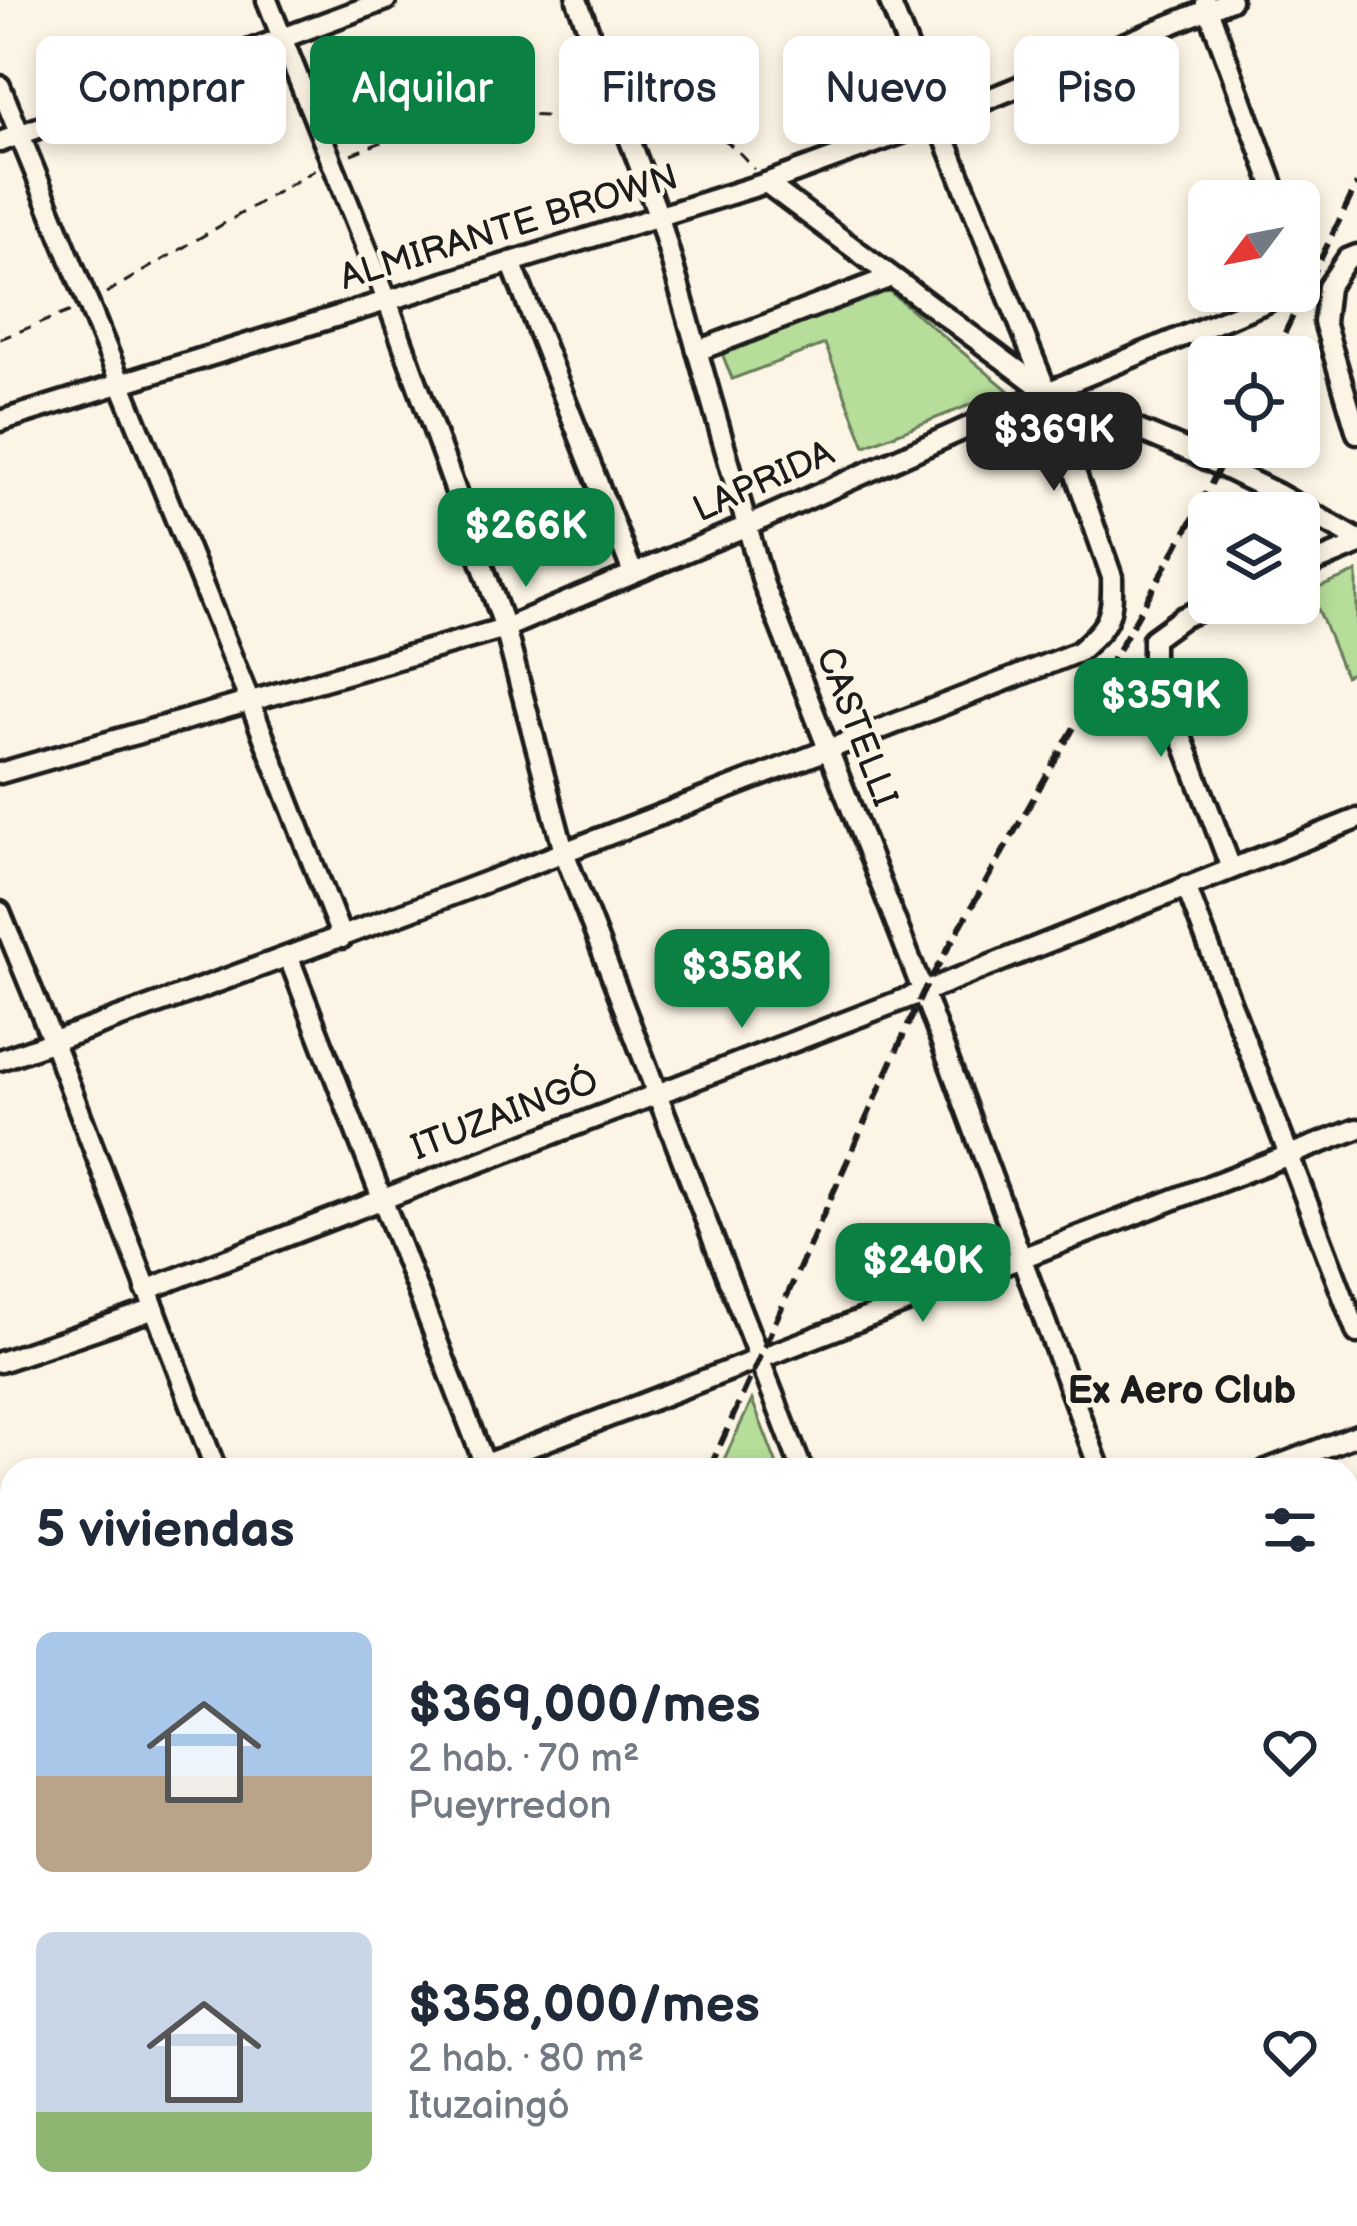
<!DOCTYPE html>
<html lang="es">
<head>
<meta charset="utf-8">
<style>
	:root { --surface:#fff; --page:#f6f6f7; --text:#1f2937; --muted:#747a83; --accent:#0b8043 }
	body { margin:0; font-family:"Balsamiq Sans",sans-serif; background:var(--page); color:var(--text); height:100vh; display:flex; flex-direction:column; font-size:45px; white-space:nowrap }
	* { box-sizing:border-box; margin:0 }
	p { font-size:39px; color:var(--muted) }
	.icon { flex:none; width:66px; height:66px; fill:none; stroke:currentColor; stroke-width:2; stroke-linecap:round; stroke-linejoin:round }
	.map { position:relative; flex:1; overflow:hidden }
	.side { position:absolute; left:0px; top:1458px; width:1359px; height:768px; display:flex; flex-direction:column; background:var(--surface); border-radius:36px 36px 0 0; box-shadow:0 6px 18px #0003 }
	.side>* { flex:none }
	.hud { position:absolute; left:36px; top:36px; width:1287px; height:108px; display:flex; gap:24px }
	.needle { width:78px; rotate:238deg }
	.tools { position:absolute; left:1188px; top:180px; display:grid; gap:24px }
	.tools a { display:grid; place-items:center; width:132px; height:132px; border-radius:18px; background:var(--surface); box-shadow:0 6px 18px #0003; font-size:60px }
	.price { position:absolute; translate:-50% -102px; padding:0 27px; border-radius:24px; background:var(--accent); color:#fff; font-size:39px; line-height:78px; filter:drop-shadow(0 3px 6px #0008) }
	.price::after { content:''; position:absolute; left:50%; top:72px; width:36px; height:27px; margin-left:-18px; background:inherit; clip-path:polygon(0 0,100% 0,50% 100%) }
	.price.current { background:#222; color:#fff }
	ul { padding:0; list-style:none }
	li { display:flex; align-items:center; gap:36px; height:300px; padding:0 36px }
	li span { display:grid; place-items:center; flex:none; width:336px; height:240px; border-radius:18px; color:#555 }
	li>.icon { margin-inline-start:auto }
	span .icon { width:144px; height:144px; fill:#fffc; stroke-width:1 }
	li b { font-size:51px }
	h2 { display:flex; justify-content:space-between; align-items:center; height:144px; padding:0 36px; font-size:51px }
	.chip { padding:0 42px; border-radius:18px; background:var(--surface); box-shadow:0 6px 18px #0003; font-size:42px; line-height:108px }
	.chip.current { background:var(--accent); color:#fff }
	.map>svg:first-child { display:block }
	.green { fill:#b6de9a; stroke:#697d5b; stroke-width:3 }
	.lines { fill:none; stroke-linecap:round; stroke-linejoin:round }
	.minor-casing { stroke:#1c1c1c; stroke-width:27 }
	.path { stroke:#1c1c1c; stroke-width:3; stroke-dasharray:12 9; stroke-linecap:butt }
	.minor { stroke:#fcf5e5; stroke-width:18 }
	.rail { stroke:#1c1c1c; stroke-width:6; stroke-dasharray:18 9; stroke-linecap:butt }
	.labels { text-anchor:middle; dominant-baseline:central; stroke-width:9; stroke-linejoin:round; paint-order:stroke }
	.street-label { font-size:36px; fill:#1c1c1c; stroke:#fcf5e5 }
	.neighbourhood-label { font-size:39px; font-weight:bold; fill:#1c1c1c; stroke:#fcf5e5 }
</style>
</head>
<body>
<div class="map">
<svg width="1357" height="2226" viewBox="0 0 1357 2226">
	<rect width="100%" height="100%" fill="#fcf5e5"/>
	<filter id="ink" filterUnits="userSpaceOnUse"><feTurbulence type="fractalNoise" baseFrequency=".00833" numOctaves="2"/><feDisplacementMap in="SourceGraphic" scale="24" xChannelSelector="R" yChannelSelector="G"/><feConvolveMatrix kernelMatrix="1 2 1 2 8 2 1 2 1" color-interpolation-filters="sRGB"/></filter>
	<g filter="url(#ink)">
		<g class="green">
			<polygon points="870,275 1008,390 865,446 825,344 732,379 715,335"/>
			<polygon points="1357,572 1357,671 1345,676 1311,591"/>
			<polygon points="752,1400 779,1470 719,1470"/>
			<polygon points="370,2214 456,2214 460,2226 364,2226"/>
		</g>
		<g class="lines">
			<g class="minor-casing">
				<g id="minor">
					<polyline points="267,0 387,300 505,628 564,852 802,1470"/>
					<polyline points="577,0 659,217 764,585 923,992 1100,1470"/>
					<polyline points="1206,3 1279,201"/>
					<polyline points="0,86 250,702 342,938"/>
					<polyline points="0,142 386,0"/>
					<polyline points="766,183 1047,392 1194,453 1278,494 1357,539"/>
					<polyline points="1357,255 1347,259 1328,287 1324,322 1357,433"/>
					<polyline points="511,262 633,573"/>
					<polyline points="697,351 891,277"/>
					<polyline points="0,421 766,183 937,120 1231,0"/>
					<polyline points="1299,569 1357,545"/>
					<polyline points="1217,603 1182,618 1153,639 1153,662 1231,868"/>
					<polyline points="0,773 505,628 747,526 1047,392 1267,302 1280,291"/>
					<polyline points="1186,886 1357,1333"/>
					<polyline points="0,912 53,1042 216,1470"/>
					<polyline points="289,958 487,1470"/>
					<path d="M0,1060c363,-127 720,-268 1078,-408 31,-28 35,-33 34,-75l-65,-185 -158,-392"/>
					<polyline points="146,1290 923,992 1357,819"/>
					<polyline points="0,1362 155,1309"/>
					<polyline points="470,1470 1357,1129"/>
					<polyline points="1266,1470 1357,1435"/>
					<polyline points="0,1650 12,1645"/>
					<polyline points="1347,1744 1357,1740"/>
					<polyline points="0,1783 12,1814"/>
					<polyline points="0,1959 12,1954"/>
					<polyline points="1347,2086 1357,2107"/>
					<polyline points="163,2214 168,2226"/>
					<polyline points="469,2214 473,2226"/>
					<polyline points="782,2214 787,2226"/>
					<polyline points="82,2226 115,2214"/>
					<polyline points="916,2226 949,2214"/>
					<polyline points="991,2226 1025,2214"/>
				</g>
			</g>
			<g class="path">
				<path d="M644,116c48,-4 81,18 110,53"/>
				<polyline points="351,154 423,126 491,114 599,118"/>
				<polyline points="106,293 315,170"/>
				<polyline points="0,339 71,311"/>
			</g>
			<use href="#minor" class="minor"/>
			<g class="rail">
				<polyline points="1273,357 1357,184"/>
				<polyline points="709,1470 923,992 1194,517 1230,447"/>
				<polyline points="359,2226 365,2214"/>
			</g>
		</g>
	</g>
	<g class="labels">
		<g class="street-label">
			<text transform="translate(509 228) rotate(-17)">ALMIRANTE BROWN</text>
			<text transform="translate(764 482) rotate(-24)">LAPRIDA</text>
			<text transform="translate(856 727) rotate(69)">CASTELLI</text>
			<text transform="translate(505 1115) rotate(-21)">ITUZAINGÓ</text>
		</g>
		<g class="neighbourhood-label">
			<text x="1182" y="1391">Ex Aero Club</text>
		</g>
	</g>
</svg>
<div class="tools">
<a><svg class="needle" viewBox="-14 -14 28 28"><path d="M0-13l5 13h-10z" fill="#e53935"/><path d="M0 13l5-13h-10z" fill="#747a83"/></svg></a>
<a><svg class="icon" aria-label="locate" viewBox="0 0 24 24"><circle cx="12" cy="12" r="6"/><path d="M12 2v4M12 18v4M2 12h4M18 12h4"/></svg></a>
<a><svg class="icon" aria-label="layers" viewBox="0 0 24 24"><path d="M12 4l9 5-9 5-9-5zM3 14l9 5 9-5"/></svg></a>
</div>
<b class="price current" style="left:1054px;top:494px">$369K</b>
<b class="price" style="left:526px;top:590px">$266K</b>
<b class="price" style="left:1161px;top:760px">$359K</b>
<b class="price" style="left:742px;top:1031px">$358K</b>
<b class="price" style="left:923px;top:1325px">$240K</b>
<div class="hud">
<a class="chip">Comprar</a>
<a class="chip current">Alquilar</a>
<a class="chip">Filtros</a>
<a class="chip">Nuevo</a>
<a class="chip">Piso</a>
</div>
<section class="side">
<h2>5 viviendas<svg class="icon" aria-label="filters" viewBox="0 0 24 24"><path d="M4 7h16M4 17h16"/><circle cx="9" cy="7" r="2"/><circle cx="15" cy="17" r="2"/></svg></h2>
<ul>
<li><span style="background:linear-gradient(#a9c7e8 60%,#b9a48a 0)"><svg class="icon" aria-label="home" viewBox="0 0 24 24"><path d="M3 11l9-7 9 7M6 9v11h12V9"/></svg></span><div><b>$369,000/mes</b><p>2 hab. · 70 m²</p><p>Pueyrredon</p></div><svg class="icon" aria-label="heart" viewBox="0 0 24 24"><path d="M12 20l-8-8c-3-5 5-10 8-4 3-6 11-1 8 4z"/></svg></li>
<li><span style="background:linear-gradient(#c9d6e8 75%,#8fb573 0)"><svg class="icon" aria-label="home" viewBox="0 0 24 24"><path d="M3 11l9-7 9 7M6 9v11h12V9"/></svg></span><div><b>$358,000/mes</b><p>2 hab. · 80 m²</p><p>Ituzaingó</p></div><svg class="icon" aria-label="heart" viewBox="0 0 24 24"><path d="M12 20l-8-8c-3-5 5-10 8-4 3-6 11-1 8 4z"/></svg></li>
</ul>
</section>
</div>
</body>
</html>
